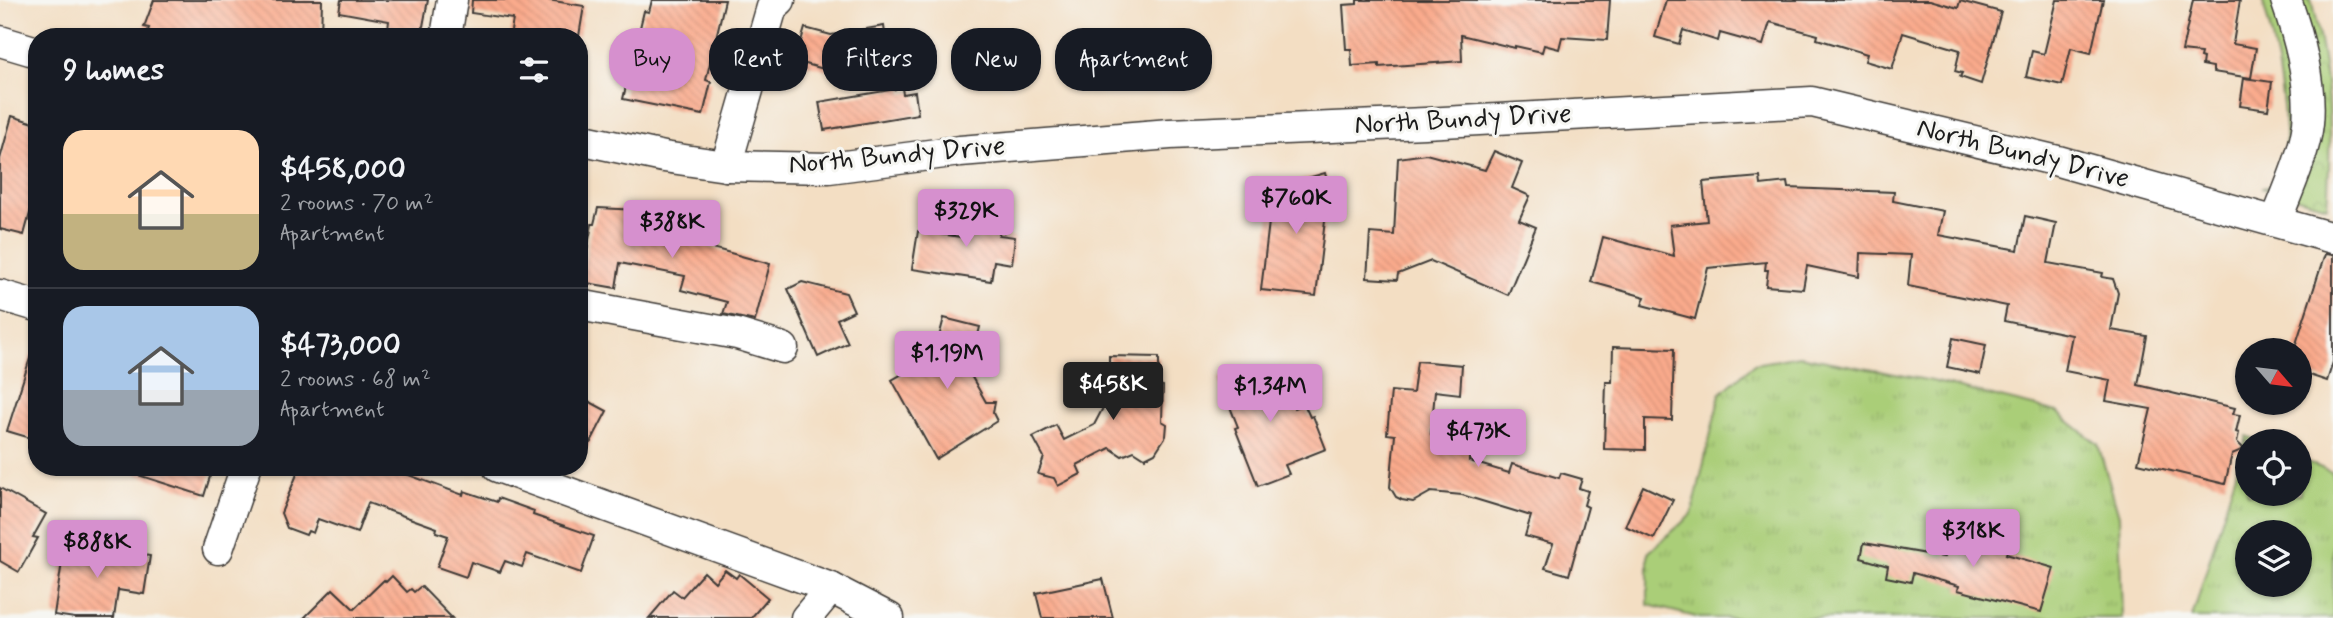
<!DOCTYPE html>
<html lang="en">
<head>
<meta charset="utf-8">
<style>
	:root { --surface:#171b24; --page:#242831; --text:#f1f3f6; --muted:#9ea1a6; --line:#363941; --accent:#d690ce }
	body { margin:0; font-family:Mynerve,sans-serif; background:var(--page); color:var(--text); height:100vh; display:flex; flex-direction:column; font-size:26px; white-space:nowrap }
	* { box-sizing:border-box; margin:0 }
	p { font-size:23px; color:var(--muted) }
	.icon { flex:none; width:38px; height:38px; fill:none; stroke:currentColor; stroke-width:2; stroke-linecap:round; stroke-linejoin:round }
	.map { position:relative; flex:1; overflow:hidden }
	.side { position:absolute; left:28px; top:28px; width:560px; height:448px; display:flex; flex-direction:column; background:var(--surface); border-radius:28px; box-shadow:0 2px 5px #0004 }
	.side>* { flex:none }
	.hud { position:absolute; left:609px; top:28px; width:665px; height:63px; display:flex; gap:14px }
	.needle { width:46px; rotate:118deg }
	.controls { position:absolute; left:2235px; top:338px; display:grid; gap:14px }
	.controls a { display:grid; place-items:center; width:77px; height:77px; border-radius:50%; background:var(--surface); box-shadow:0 2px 5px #0004; font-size:35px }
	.price { position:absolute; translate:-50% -60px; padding:0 16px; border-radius:7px; background:var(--accent); color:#111; font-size:23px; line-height:46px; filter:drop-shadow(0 2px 4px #0008) }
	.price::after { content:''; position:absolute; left:50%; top:42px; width:21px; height:16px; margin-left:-10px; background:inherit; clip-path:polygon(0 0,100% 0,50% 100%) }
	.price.on { background:#222; color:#fff }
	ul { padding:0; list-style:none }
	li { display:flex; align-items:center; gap:21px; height:175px; padding:0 35px }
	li+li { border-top:2px solid var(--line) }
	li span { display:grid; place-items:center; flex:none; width:196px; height:140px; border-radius:21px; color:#555 }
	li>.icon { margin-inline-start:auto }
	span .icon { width:84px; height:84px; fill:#fffc; stroke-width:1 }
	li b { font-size:30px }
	h2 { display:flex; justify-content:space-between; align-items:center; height:84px; padding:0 35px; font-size:30px }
	.tag { padding:0 24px; border-radius:28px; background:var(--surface); box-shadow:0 2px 5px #0004; font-size:24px; line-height:63px }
	.tag.on { background:var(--accent); color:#111 }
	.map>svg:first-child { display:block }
	.grass { fill:url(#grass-tufts); stroke:#63754a; stroke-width:2; fill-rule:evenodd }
	.park { fill:url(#park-crowns); stroke:#63754a; stroke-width:2 }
	.building { fill:url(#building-back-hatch) }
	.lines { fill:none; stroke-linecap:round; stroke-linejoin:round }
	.minor-casing { stroke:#3c3935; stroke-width:33 }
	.minor { stroke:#fff; stroke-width:30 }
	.labels { text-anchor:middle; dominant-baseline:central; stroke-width:6; stroke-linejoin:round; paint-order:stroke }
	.street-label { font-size:28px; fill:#1c1c1c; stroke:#f6f6f2 }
</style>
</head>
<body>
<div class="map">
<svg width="2333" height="618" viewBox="0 0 2333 618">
	<defs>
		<pattern id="grass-tufts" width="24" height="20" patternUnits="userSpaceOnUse" patternTransform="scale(1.75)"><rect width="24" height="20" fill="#aace78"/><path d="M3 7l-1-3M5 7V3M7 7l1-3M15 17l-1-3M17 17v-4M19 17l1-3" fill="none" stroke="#92b067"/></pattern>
		<pattern id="park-crowns" width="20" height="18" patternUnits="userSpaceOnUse" patternTransform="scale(1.75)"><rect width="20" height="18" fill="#aace78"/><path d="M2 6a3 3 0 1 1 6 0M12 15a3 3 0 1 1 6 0" fill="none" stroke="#92b067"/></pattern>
		<pattern id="building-back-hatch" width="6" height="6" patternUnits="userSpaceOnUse" patternTransform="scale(1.75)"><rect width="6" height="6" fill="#faaa8c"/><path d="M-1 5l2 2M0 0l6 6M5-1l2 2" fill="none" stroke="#d69278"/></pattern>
	</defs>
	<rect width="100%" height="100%" fill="#f6f6f2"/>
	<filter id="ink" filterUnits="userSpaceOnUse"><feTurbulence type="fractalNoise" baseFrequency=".0143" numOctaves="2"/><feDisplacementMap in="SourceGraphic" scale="14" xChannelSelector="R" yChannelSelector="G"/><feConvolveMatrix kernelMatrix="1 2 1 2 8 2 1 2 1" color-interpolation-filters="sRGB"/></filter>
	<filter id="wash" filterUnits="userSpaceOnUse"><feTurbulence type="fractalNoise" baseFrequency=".00686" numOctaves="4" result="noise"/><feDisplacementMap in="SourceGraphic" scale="28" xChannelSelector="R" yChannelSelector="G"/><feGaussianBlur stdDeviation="1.57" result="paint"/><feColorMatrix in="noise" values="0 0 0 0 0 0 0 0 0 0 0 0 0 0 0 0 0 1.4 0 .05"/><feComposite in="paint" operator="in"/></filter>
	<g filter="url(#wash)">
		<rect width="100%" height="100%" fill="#f3dec3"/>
		<g class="grass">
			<polygon points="1800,356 1932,381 2057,412 2098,444 2119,516 2122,618 1700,618 1648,605 1648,553 1692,514 1720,394 1754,364"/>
			<path d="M2247,436l12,5h-12v53h53v-35l33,14v145h-141zM2247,532h53v52h-53z"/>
		</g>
		<path class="park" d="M2262,0h49l1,4c18,72 20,129 15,202l-65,-18c6,-1 11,-2 15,-6 21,-27 -4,-150 -15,-182z"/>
		<g id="blocks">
			<g class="building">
				<polygon points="154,0 322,0 321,37 221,37 201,30 199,37 146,37 149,28 144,27"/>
				<polygon points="341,0 428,0 421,37 387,37 389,21 339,12"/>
				<polygon points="472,0 548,0 584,6 579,36 556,32 556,37 510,37 513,19 471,13"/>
				<polygon points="652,0 725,0 706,80 711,82 703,115 623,99 644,11 649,12"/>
				<polygon points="1357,0 1610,0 1607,40 1562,37 1559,49 1544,45 1542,52 1515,46 1515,48 1461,35 1462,61 1379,67 1379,64 1352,66 1351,49 1346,49 1343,5 1357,4"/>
				<polygon points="1666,0 1930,0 1958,8 1960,1 2001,12 1981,84 1960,77 1962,73 1955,71 1960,50 1903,33 1892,69 1865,61 1867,54 1817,39 1818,35 1770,22 1763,45 1720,33 1718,41 1683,30 1679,44 1655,37"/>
				<polygon points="2057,0 2103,0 2091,53 2071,48 2062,85 2026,77 2032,51 2044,54"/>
				<polygon points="2193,0 2240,0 2233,44 2256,48 2251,78 2213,72 2213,67 2202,65 2203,58 2200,57 2201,53 2182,51"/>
				<polygon points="884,26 886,41 894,40 903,94 915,92 918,114 824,130 819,102 896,89 795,61 805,28 831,35"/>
				<polygon points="2244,78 2272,82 2268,110 2240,106"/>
				<polygon points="12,116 37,124 37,203 33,202 24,235 0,229 0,159"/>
				<polygon points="1494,151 1522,163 1512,188 1530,196 1519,220 1536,227 1508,295 1431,261 1398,274 1397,280 1367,278 1370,233 1394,235 1398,158 1426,154 1485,170"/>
				<polygon points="1325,173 1335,210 1326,212 1316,296 1261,290 1273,188"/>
				<polygon points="1760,177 1761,185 1787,182 1788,188 1894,192 1893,201 1943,211 1938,235 2018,250 2025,216 2056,223 2048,263 2103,273 2102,277 2113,279 2118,293 2111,330 2147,336 2138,385 2235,408 2233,414 2240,415 2236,432 2239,433 2237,442 2244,449 2232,454 2225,484 2138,463 2151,409 2106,401 2110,380 2065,371 2072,335 2004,321 2007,306 1908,286 1911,255 1860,253 1859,277 1807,266 1803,289 1766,286 1768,270 1765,270 1766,262 1708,268 1695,319 1642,305 1645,297 1591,282 1603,237 1674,256 1670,225 1707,221 1703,182"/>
				<polygon points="973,206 1001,210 999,235 1015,237 1012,264 994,261 991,281 912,269 918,231 969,238"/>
				<polygon points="598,208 639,210 673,217 669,236 770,264 755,321 723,314 727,302 681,290 685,276 620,263 616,288 581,282 592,224 594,224"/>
				<polygon points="2325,254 2333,255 2333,362 2327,381 2300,372 2300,350 2294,350"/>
				<polygon points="802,282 846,293 854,311 837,319 848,343 818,357 788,289"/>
				<polygon points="944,318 980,327 969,372 986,402 995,402 993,413 997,421 936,459 892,380 934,356"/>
				<polygon points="1953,338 1986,345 1980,374 1947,367"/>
				<polygon points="1613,347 1674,349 1672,420 1645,419 1645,450 1604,449 1606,382 1612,382"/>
				<polygon points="32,352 37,353 37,440 7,431"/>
				<polygon points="1109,356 1159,357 1159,385 1163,386 1162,421 1167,424 1166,436 1155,453 1145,458 1134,451 1122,456 1110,448 1077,465 1081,474 1058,486 1054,478 1038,474 1044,457 1033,437 1056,425 1064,440 1094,425 1116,383 1109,377"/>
				<polygon points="1417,361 1462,365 1460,394 1435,391 1431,434 1471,437 1469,461 1509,473 1512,464 1559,478 1561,473 1582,479 1579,488 1588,491 1584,505 1588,507 1569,575 1545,568 1553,544 1525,536 1531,516 1462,495 1431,492 1413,502 1402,500 1396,497 1390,487 1395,435 1387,434 1391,391 1413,393"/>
				<polygon points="1248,368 1253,381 1280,371 1294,408 1304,404 1310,417 1313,416 1326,449 1285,465 1289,474 1258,486 1235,428 1238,427 1219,379"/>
				<polygon points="579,396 607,411 579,465"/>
				<polygon points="130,467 213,467 204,496 129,472"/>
				<polygon points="300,467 387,467 463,495 464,491 497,502 498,498 534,511 533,515 594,536 581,573 527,554 522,567 505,561 500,572 471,562 466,577 437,567 448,536 436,532 437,528 368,503 357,533 318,519 313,533 308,531 306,535 287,528 281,513"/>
				<polygon points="1643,486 1673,500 1654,539 1625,526"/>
				<polygon points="0,488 46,514 33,537 38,538 19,572 0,561"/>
				<polygon points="1967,527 2011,540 2006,554 2054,568 2041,612 1958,590 1959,586 1913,573 1911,582 1886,577 1888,566 1861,558 1864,543 1944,557 1946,550 1959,553"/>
				<polygon points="65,542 150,556 144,594 118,590 114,618 75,618 54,615"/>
				<polygon points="725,570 736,578 739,574 768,598 751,618 649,618 673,590 682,597 704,572 715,582"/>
				<polygon points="392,576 407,592 411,589 414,592 421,586 452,618 304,618 333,589 354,609 384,580 386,582"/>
				<polygon points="1103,579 1113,618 1042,618 1036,593"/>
			</g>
		</g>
	</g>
	<g filter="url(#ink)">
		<use href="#blocks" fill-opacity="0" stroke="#3c3935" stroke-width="2"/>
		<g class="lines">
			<g class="minor-casing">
				<g id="minor">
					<polyline points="446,37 452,0"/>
					<polyline points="0,41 37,52"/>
					<polyline points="579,139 664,157 726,166 829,168 960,151 1170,134 1425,123 1812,102 2058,161 2333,238"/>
					<polyline points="726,166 772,7 780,0"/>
					<path d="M2276,221c11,-29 29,-68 32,-98 4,-40 -9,-86 -22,-123"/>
					<polyline points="0,295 37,306"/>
					<polyline points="579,305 737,334 783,348"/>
					<polyline points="498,467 831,588 889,618"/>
					<polyline points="218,549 246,467"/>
					<polyline points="806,618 831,588"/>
				</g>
			</g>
			<use href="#minor" class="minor"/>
		</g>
	</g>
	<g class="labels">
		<g class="street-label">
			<text transform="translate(1463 120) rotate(-3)">North Bundy Drive</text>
			<text transform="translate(2023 154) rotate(14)">North Bundy Drive</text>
			<text transform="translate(897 156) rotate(-5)">North Bundy Drive</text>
		</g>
	</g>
</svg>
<div class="controls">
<a><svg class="needle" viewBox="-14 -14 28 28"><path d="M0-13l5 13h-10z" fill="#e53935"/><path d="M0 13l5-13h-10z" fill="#9ea1a6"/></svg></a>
<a><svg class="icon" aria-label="locate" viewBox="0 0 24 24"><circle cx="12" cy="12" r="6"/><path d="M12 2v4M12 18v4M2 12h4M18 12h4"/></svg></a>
<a><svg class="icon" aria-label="layers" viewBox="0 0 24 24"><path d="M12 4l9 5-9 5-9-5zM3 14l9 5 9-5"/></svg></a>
</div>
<b class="price" style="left:1296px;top:236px">$760K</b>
<b class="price" style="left:966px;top:249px">$329K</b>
<b class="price" style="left:672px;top:260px">$388K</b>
<b class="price" style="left:947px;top:391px">$1.19M</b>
<b class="price on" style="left:1113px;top:422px">$458K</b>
<b class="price" style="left:1270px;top:424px">$1.34M</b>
<b class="price" style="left:1478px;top:469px">$473K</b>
<b class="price" style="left:1973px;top:569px">$318K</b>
<b class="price" style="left:97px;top:580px">$888K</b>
<div class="hud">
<a class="tag on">Buy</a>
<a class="tag">Rent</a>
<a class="tag">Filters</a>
<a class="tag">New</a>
<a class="tag">Apartment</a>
</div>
<section class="side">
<h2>9 homes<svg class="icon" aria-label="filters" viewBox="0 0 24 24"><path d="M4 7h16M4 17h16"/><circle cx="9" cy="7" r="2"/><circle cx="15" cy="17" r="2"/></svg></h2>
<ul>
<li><span style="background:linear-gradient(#ffd9b3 60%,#c2b280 0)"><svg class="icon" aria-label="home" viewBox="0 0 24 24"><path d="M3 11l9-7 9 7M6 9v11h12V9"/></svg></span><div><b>$458,000</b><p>2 rooms · 70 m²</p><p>Apartment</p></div></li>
<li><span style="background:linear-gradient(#a9c7e8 60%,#9aa5b1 0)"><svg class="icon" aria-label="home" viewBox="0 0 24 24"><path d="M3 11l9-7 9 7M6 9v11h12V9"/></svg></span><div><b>$473,000</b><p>2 rooms · 68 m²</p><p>Apartment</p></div></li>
</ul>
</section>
</div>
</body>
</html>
